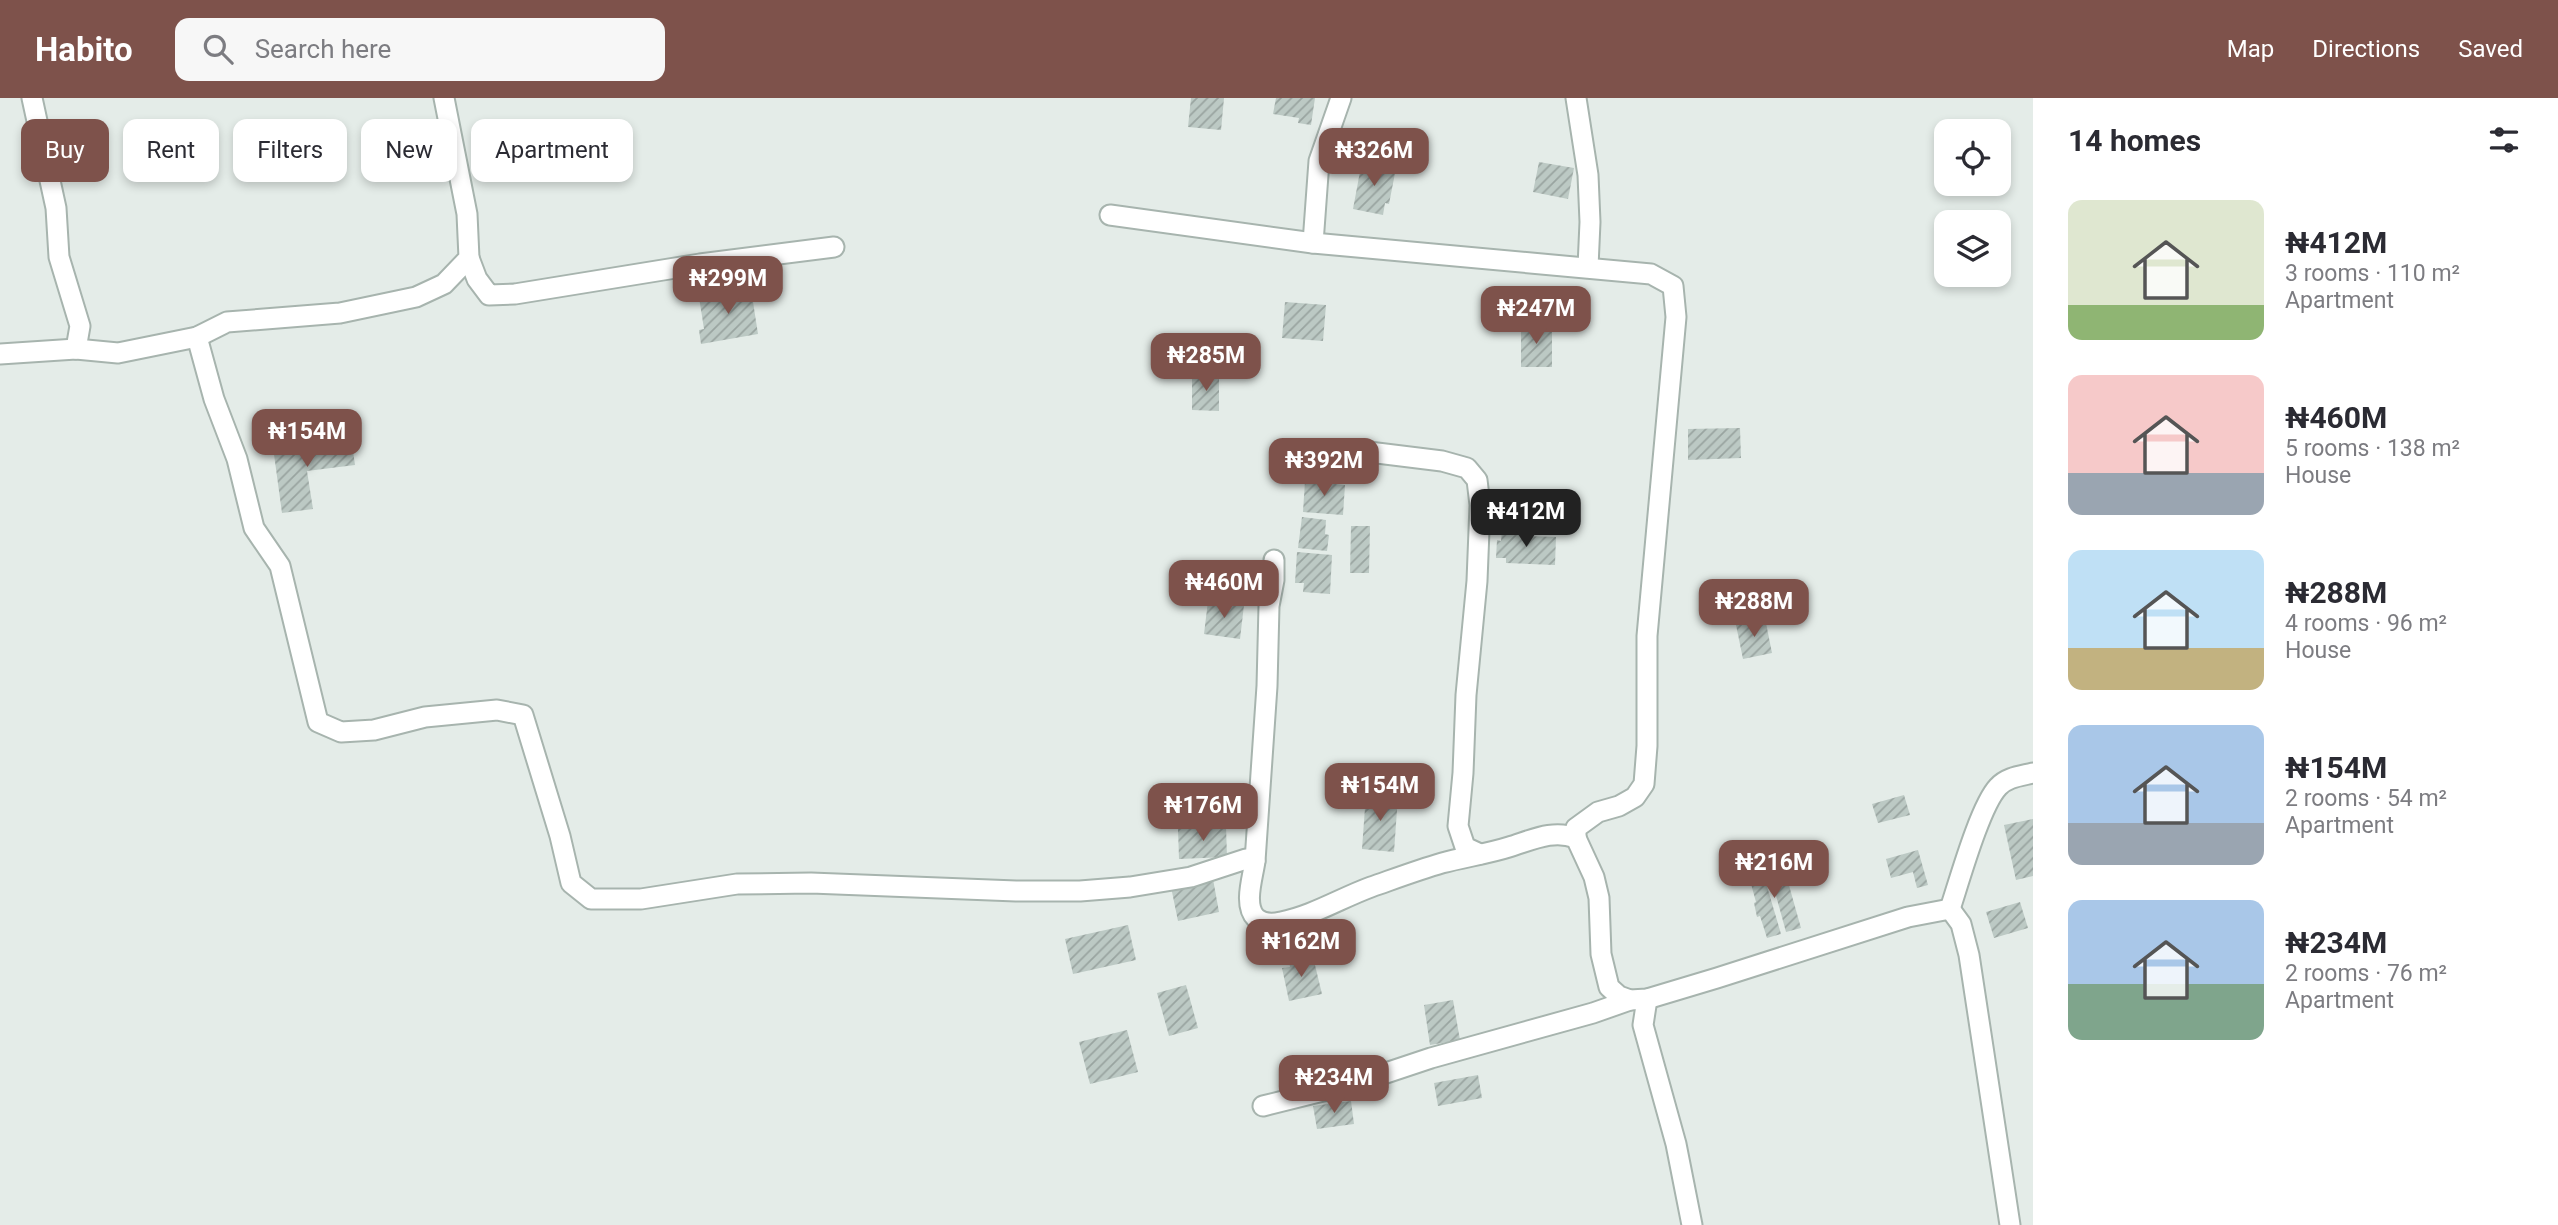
<!DOCTYPE html>
<html lang="en">
<head>
<meta charset="utf-8">
<style>
	:root { --surface:#fff; --page:#f7f7f7; --text:#2b2b33; --muted:#7c7c81; --accent:#7e524b }
	body { margin:0; font-family:Roboto,sans-serif; background:var(--page); color:var(--text); height:100vh; display:flex; flex-direction:column; font-size:26px; white-space:nowrap }
	* { box-sizing:border-box; margin:0 }
	p { font-size:23px; color:var(--muted) }
	.icon { flex:none; width:38px; height:38px; fill:none; stroke:currentColor; stroke-width:2; stroke-linecap:round; stroke-linejoin:round }
	.map { position:relative; flex:1; overflow:hidden }
	.side { display:flex; flex-direction:column; background:var(--surface); width:525px }
	.side>* { flex:none }
	.top-card { position:absolute; left:21px; top:21px; width:665px; height:63px; display:flex; gap:14px }
	.controls { position:absolute; left:1934px; top:21px; display:grid; gap:14px }
	.controls a { display:grid; place-items:center; width:77px; height:77px; border-radius:14px; background:var(--surface); box-shadow:0 4px 10px #0003; font-size:35px }
	.price { position:absolute; translate:-50% -60px; padding:0 16px; border-radius:14px; background:var(--accent); color:#fff; font-size:23px; line-height:46px; filter:drop-shadow(0 2px 4px #0008) }
	.price::after { content:''; position:absolute; left:50%; top:42px; width:21px; height:16px; margin-left:-10px; background:inherit; clip-path:polygon(0 0,100% 0,50% 100%) }
	.price.active { background:#222; color:#fff }
	ul { padding:0; list-style:none }
	li { display:flex; align-items:center; gap:21px; height:175px; padding:0 35px }
	li span { display:grid; place-items:center; flex:none; width:196px; height:140px; border-radius:14px; color:#555 }
	li>.icon { margin-inline-start:auto }
	span .icon { width:84px; height:84px; fill:#fffc; stroke-width:1 }
	li b { font-size:30px }
	h2 { display:flex; justify-content:space-between; align-items:center; height:84px; padding:0 35px; font-size:30px }
	.chip { padding:0 24px; border-radius:14px; background:var(--surface); box-shadow:0 4px 10px #0003; font-size:24px; line-height:63px }
	.chip.active { background:var(--accent); color:#fff }
	header { display:flex; align-items:center; gap:42px; box-sizing:border-box; height:98px; padding:0 35px; background:var(--accent); color:#fff }
	header strong { font-size:33px }
	nav { display:flex; gap:38px; margin-inline-start:auto; font-size:24px }
	.search { width:490px; height:63px; background:var(--page); display:flex; align-items:center; gap:18px; box-sizing:border-box; padding:0 24px; border-radius:14px; color:var(--muted); font-size:26px }
	main { display:flex; flex:1; min-height:0 }
	.map>svg:first-child { display:block }
	.building { fill:url(#building-hatch) }
	.lines { fill:none; stroke-linecap:round; stroke-linejoin:round }
	.minor-casing { stroke:#a7b4ae; stroke-width:23 }
	.minor { stroke:#fff; stroke-width:19 }
</style>
</head>
<body>
<header>
<strong>Habito</strong>
<div class="search"><svg class="icon" aria-label="search" viewBox="0 0 24 24"><circle cx="10" cy="10" r="6"/><path d="M15 15l6 6"/></svg>Search here</div>
<nav><a>Map</a><a>Directions</a><a>Saved</a></nav>
</header>
<main>
<div class="map">
<svg width="2033" height="1127" viewBox="0 0 2033 1127">
	<defs>
		<pattern id="building-hatch" width="6" height="6" patternUnits="userSpaceOnUse" patternTransform="scale(1.75)"><rect width="6" height="6" fill="#bcc9c4"/><path d="M-1 1l2-2M0 6l6-6M5 7l2-2" fill="none" stroke="#99a4a0"/></pattern>
	</defs>
	<rect width="100%" height="100%" fill="#e4ece8"/>
	<g class="building">
		<polygon points="1191,0 1224,0 1221,32 1188,29"/>
		<polygon points="1276,0 1315,0 1311,27 1298,25 1299,20 1273,16"/>
		<polygon points="1362,63 1396,70 1389,106 1385,105 1383,117 1353,111"/>
		<polygon points="1539,64 1574,70 1568,101 1533,94"/>
		<polygon points="751,191 758,236 701,246 699,232 704,231 699,199"/>
		<polygon points="1285,204 1326,207 1323,243 1282,240"/>
		<rect x="1521" y="226" width="31" height="43"/>
		<polygon points="1192,278 1219,279 1219,313 1192,312"/>
		<polygon points="1740,330 1741,360 1688,362 1688,331"/>
		<polygon points="351,339 355,367 307,373 313,411 282,415 273,349"/>
		<polygon points="1305,383 1345,387 1343,417 1303,414"/>
		<polygon points="1302,419 1326,422 1325,436 1329,437 1327,453 1298,450"/>
		<polygon points="1351,428 1370,428 1369,475 1350,475"/>
		<polygon points="1502,432 1524,433 1523,438 1556,439 1555,467 1506,465 1506,460 1496,460 1497,442 1501,443"/>
		<polygon points="1297,454 1332,457 1330,496 1303,494 1304,485 1295,485"/>
		<polygon points="1208,503 1244,507 1240,541 1204,536"/>
		<polygon points="1765,520 1772,555 1743,561 1736,527"/>
		<polygon points="1366,696 1398,698 1394,754 1362,751"/>
		<polygon points="1904,697 1910,717 1878,725 1872,706"/>
		<polygon points="2033,721 2033,778 2016,782 2004,727"/>
		<polygon points="1226,728 1227,759 1179,761 1178,731"/>
		<polygon points="1918,752 1928,787 1917,790 1913,774 1891,780 1886,761"/>
		<polygon points="1783,766 1801,830 1786,834 1772,783 1766,785 1781,836 1767,840 1760,818 1757,819 1754,805 1756,804 1748,775"/>
		<polygon points="1213,781 1219,814 1178,823 1171,789"/>
		<polygon points="2020,804 2028,830 1994,840 1986,814"/>
		<polygon points="1128,827 1136,862 1073,876 1065,841"/>
		<polygon points="1307,857 1308,864 1314,863 1322,896 1289,903 1282,870 1290,869 1289,861"/>
		<polygon points="1186,887 1198,930 1169,938 1157,895"/>
		<polygon points="1453,902 1460,942 1430,947 1424,907"/>
		<polygon points="1127,932 1138,974 1090,986 1079,944"/>
		<polygon points="1478,977 1482,1000 1438,1008 1434,985"/>
		<polygon points="1351,1003 1354,1026 1317,1031 1313,1008"/>
	</g>
	<g class="lines">
		<g class="minor-casing">
			<g id="minor">
				<polyline points="32,0 56,110 59,159 80,228 76,251"/>
				<polyline points="1576,0 1588,77 1590,124 1588,169"/>
				<polyline points="1110,117 1313,145 1651,176 1673,188 1676,219 1647,538 1647,648 1644,686 1635,699 1619,708 1598,714 1576,730 1576,740"/>
				<polyline points="1313,145 1319,63 1341,0"/>
				<polyline points="469,160 477,181 489,197 515,196 700,166 834,149"/>
				<path d="M197,239l17,62 23,60 17,69 26,38 38,156 23,10 33,-2 51,-13 72,-7 26,5 37,121 11,47 20,16h50l96,-15 74,-1 205,8h64l50,-4 61,-10 55,-18 9,2c-2,16 -12,44 1,57 7,6 16,6 25,4 31,-6 60,-24 90,-35 23,-8 47,-17 71,-24 22,-6 45,-9 67,-16 23,-7 44,-18 67,-9l18,39 5,21 2,56 8,33 10,9 11,4 17,-1 70,-21 191,-61 42,-8 11,15 8,31 41,270"/>
				<polyline points="0,256 76,251 118,255 197,239 227,224 340,215 416,199 444,186 469,160 467,116 444,0"/>
				<polyline points="1369,354 1442,363 1467,370 1477,382 1480,407 1477,483 1466,597 1463,675 1458,728 1465,749 1480,756"/>
				<polyline points="1255,763 1267,588 1269,508 1274,482 1274,462"/>
				<path d="M1950,811c9,-27 30,-103 48,-122 9,-10 23,-11 35,-14"/>
				<polyline points="1647,901 1643,927 1676,1046 1692,1127"/>
				<polyline points="1263,1008 1359,984 1431,960 1593,915 1630,902"/>
			</g>
		</g>
		<use href="#minor" class="minor"/>
	</g>
</svg>
<div class="controls">
<a><svg class="icon" aria-label="locate" viewBox="0 0 24 24"><circle cx="12" cy="12" r="6"/><path d="M12 2v4M12 18v4M2 12h4M18 12h4"/></svg></a>
<a><svg class="icon" aria-label="layers" viewBox="0 0 24 24"><path d="M12 4l9 5-9 5-9-5zM3 14l9 5 9-5"/></svg></a>
</div>
<b class="price" style="left:1374px;top:90px">₦326M</b>
<b class="price" style="left:728px;top:218px">₦299M</b>
<b class="price" style="left:1536px;top:248px">₦247M</b>
<b class="price" style="left:1206px;top:295px">₦285M</b>
<b class="price" style="left:307px;top:371px">₦154M</b>
<b class="price" style="left:1324px;top:400px">₦392M</b>
<b class="price active" style="left:1526px;top:451px">₦412M</b>
<b class="price" style="left:1224px;top:522px">₦460M</b>
<b class="price" style="left:1754px;top:541px">₦288M</b>
<b class="price" style="left:1380px;top:725px">₦154M</b>
<b class="price" style="left:1203px;top:745px">₦176M</b>
<b class="price" style="left:1774px;top:802px">₦216M</b>
<b class="price" style="left:1301px;top:881px">₦162M</b>
<b class="price" style="left:1334px;top:1017px">₦234M</b>
<div class="top-card">
<a class="chip active">Buy</a>
<a class="chip">Rent</a>
<a class="chip">Filters</a>
<a class="chip">New</a>
<a class="chip">Apartment</a>
</div>
</div>
<section class="side">
<h2>14 homes<svg class="icon" aria-label="filters" viewBox="0 0 24 24"><path d="M4 7h16M4 17h16"/><circle cx="9" cy="7" r="2"/><circle cx="15" cy="17" r="2"/></svg></h2>
<ul>
<li><span style="background:linear-gradient(#dfe7d0 75%,#8fb573 0)"><svg class="icon" aria-label="home" viewBox="0 0 24 24"><path d="M3 11l9-7 9 7M6 9v11h12V9"/></svg></span><div><b>₦412M</b><p>3 rooms · 110 m²</p><p>Apartment</p></div></li>
<li><span style="background:linear-gradient(#f6c9c9 70%,#9aa5b1 0)"><svg class="icon" aria-label="home" viewBox="0 0 24 24"><path d="M3 11l9-7 9 7M6 9v11h12V9"/></svg></span><div><b>₦460M</b><p>5 rooms · 138 m²</p><p>House</p></div></li>
<li><span style="background:linear-gradient(#bfe0f5 70%,#c2b280 0)"><svg class="icon" aria-label="home" viewBox="0 0 24 24"><path d="M3 11l9-7 9 7M6 9v11h12V9"/></svg></span><div><b>₦288M</b><p>4 rooms · 96 m²</p><p>House</p></div></li>
<li><span style="background:linear-gradient(#a9c7e8 70%,#9aa5b1 0)"><svg class="icon" aria-label="home" viewBox="0 0 24 24"><path d="M3 11l9-7 9 7M6 9v11h12V9"/></svg></span><div><b>₦154M</b><p>2 rooms · 54 m²</p><p>Apartment</p></div></li>
<li><span style="background:linear-gradient(#a9c7e8 60%,#7fa58c 0)"><svg class="icon" aria-label="home" viewBox="0 0 24 24"><path d="M3 11l9-7 9 7M6 9v11h12V9"/></svg></span><div><b>₦234M</b><p>2 rooms · 76 m²</p><p>Apartment</p></div></li>
</ul>
</section>
</main>
</body>
</html>
